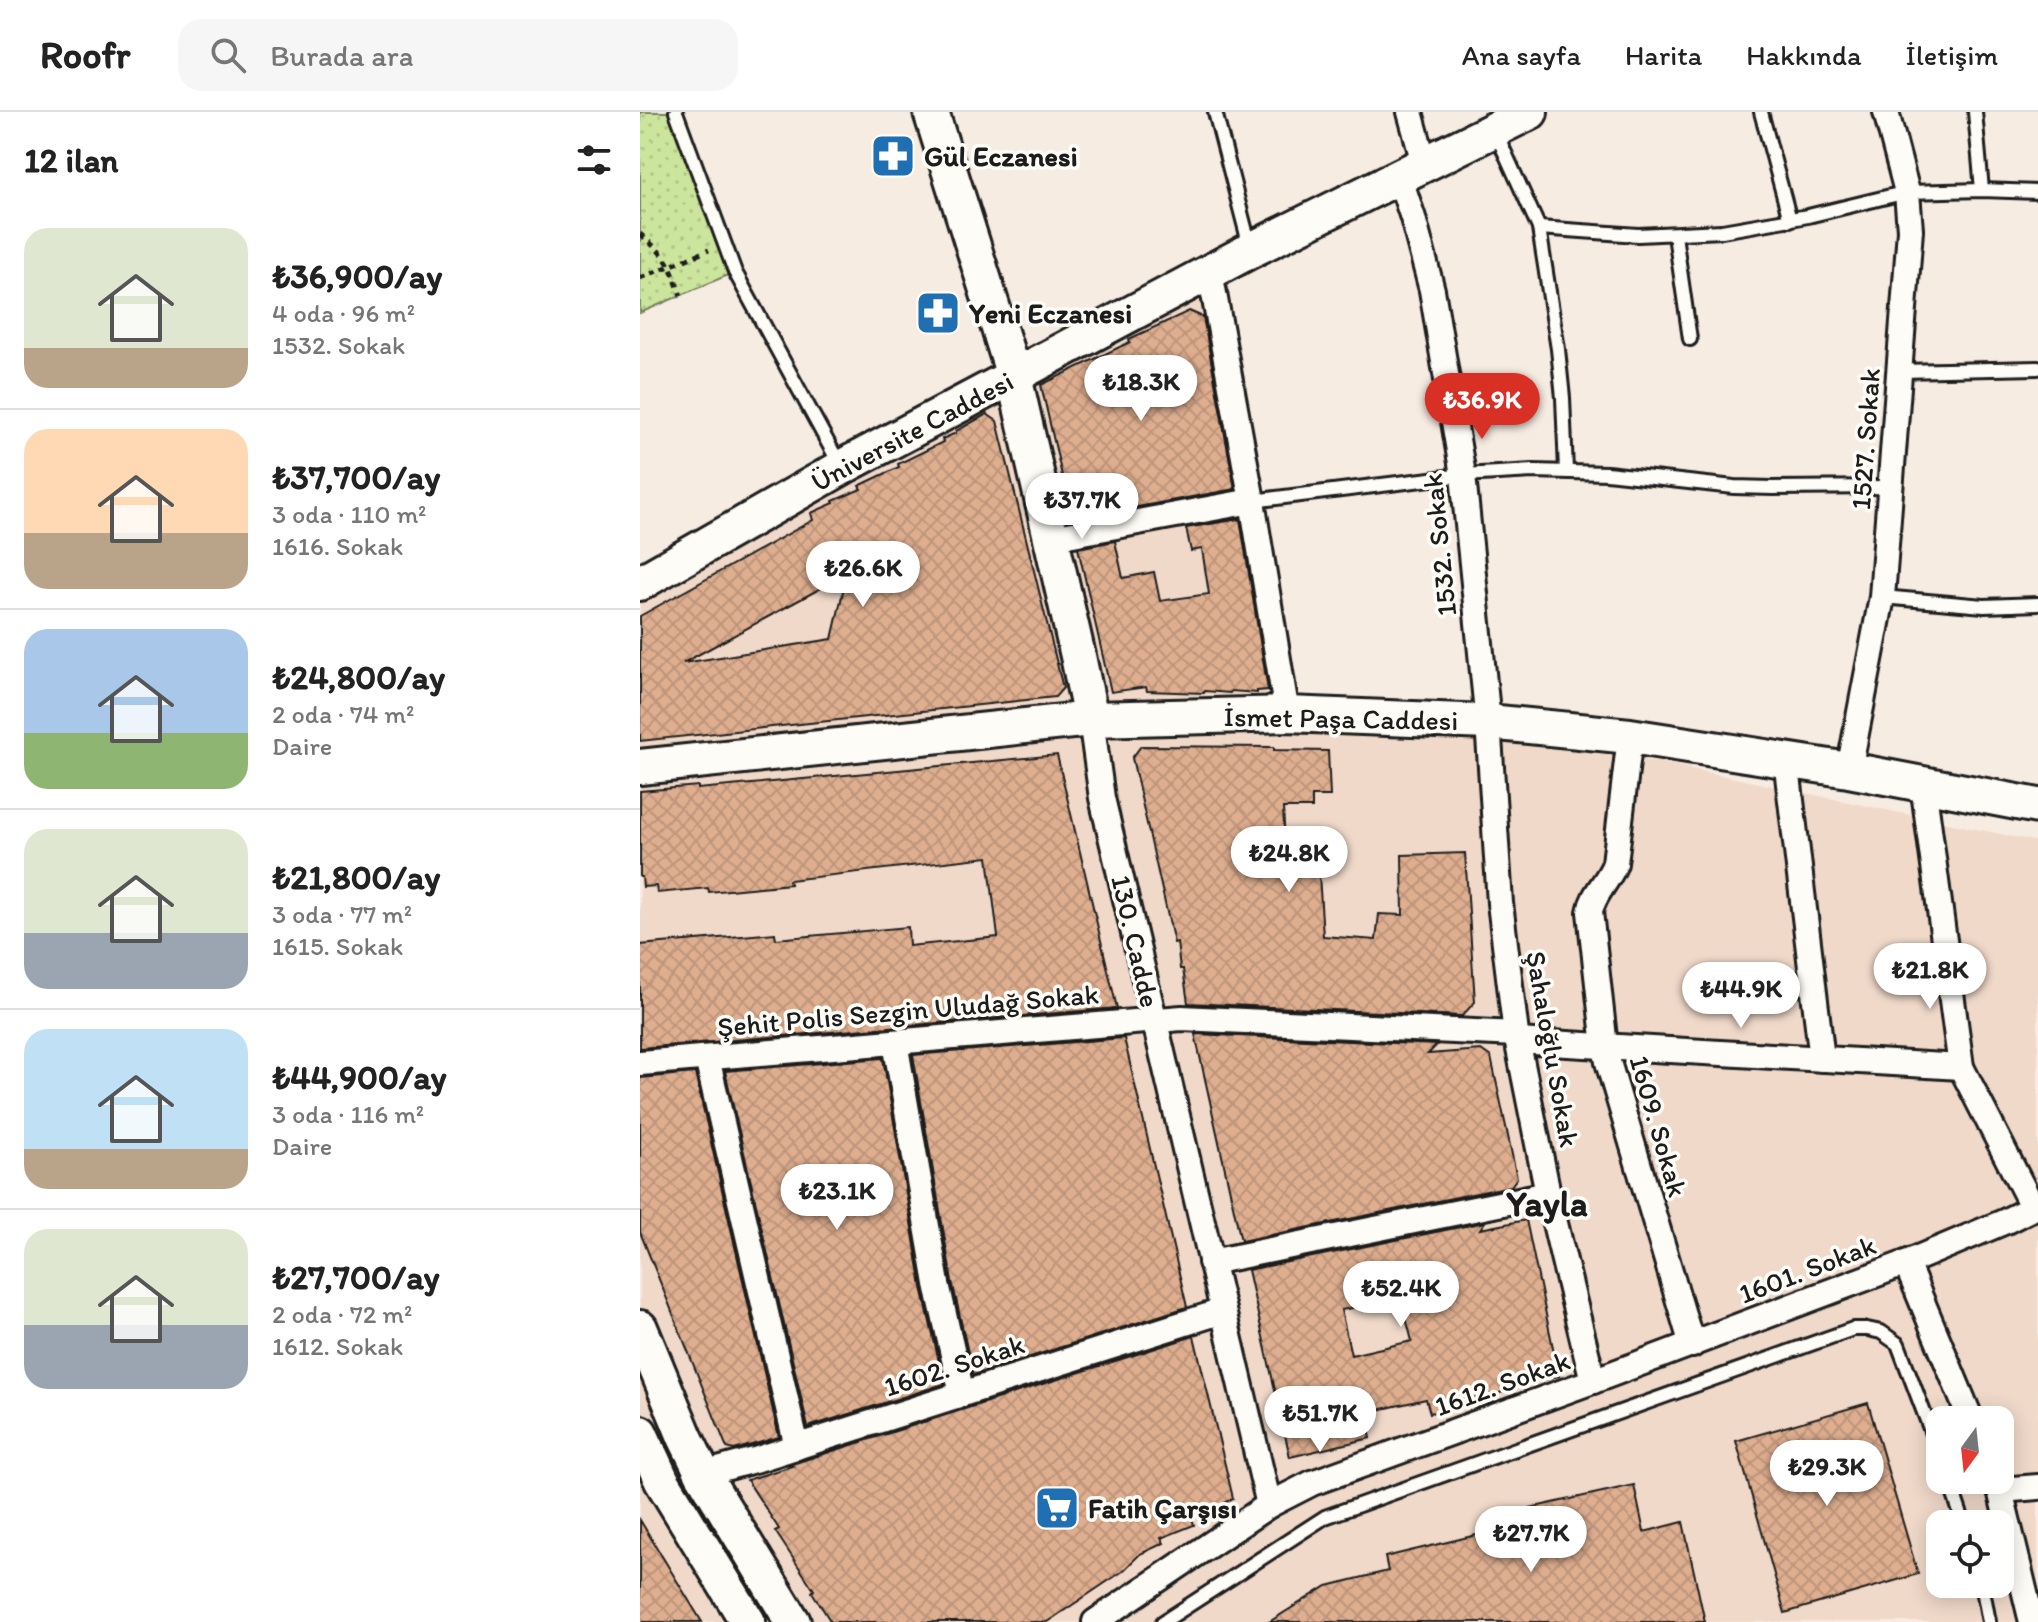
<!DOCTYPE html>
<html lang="tr">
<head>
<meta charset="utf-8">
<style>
	:root { --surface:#fff; --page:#f6f6f6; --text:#222; --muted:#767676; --line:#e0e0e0; --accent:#d93025 }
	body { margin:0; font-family:Itim,sans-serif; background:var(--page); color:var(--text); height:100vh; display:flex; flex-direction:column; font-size:30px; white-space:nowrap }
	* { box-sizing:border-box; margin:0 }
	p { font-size:26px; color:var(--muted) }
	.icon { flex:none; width:44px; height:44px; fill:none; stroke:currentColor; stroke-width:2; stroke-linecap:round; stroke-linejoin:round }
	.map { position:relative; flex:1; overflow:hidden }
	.panel { display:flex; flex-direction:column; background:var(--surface); width:640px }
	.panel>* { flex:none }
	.needle { width:52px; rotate:195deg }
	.buttons { position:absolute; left:1286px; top:1294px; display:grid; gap:16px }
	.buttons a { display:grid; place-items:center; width:88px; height:88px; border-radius:16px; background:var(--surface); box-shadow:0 4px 20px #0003; font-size:40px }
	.price { position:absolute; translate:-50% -68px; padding:0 18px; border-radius:28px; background:#fff; color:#222; font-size:26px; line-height:52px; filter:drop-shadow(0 2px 4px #0008) }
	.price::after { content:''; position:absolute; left:50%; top:48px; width:24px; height:18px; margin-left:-12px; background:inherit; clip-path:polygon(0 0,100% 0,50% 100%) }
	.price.current { background:var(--accent); color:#fff }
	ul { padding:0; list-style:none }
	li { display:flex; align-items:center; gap:24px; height:200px; padding:0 24px }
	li+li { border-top:2px solid var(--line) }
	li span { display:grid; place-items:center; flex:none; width:224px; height:160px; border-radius:24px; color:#555 }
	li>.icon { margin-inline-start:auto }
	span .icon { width:96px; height:96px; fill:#fffc; stroke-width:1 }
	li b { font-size:34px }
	h2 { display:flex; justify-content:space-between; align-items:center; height:96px; padding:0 24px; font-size:34px }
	header { display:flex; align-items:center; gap:48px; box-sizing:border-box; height:112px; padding:0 40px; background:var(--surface); border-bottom:2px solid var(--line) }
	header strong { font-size:38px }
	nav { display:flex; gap:44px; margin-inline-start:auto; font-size:28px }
	.search { width:560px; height:72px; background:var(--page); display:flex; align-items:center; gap:20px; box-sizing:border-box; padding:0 28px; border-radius:24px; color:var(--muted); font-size:30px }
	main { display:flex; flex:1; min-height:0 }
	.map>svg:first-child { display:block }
	.built { fill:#f0d9c9; fill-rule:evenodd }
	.park { fill:url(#park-dots); stroke:#74805c; stroke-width:2 }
	.building { fill:url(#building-cross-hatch); stroke:#1c1c1c; stroke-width:2; fill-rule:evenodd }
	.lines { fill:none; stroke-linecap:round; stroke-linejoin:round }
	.lane-casing { stroke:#1c1c1c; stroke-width:18 }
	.street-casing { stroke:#1c1c1c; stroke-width:30 }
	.secondary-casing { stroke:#1c1c1c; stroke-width:40 }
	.path { stroke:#1c1c1c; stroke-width:5; stroke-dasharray:6 6; stroke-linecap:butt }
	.lane { stroke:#fdfcf7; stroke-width:12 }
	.street { stroke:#fdfcf7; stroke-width:24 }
	.secondary { stroke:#fdfcf7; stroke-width:34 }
	.labels { text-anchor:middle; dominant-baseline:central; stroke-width:7; stroke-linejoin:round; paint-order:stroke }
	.poi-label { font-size:28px; font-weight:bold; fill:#1c1c1c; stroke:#fdfcf7; text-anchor:start }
	.street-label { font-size:28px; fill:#1c1c1c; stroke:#fdfcf7 }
	.district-label { font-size:36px; font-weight:bold; fill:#1c1c1c; stroke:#fdfcf7 }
</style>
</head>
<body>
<header>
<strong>Roofr</strong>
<div class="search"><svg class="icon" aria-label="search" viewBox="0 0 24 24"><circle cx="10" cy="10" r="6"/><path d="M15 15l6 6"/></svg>Burada ara</div>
<nav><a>Ana sayfa</a><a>Harita</a><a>Hakkında</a><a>İletişim</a></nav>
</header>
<main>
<section class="panel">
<h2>12 ilan<svg class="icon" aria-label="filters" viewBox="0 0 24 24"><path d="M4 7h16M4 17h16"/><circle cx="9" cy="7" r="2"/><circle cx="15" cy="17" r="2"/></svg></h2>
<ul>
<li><span style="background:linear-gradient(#dfe7d0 75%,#b9a48a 0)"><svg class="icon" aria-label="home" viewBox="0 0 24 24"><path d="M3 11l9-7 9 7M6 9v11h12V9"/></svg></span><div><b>₺36,900/ay</b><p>4 oda · 96 m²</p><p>1532. Sokak</p></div></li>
<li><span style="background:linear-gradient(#ffd9b3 65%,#b9a48a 0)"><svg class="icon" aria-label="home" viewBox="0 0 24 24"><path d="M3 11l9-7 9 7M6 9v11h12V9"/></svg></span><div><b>₺37,700/ay</b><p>3 oda · 110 m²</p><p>1616. Sokak</p></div></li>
<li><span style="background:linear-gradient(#a9c7e8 65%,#8fb573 0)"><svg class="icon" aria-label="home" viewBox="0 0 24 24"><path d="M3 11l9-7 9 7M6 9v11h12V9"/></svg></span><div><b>₺24,800/ay</b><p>2 oda · 74 m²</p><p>Daire</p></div></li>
<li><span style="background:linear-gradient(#dfe7d0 65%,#9aa5b1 0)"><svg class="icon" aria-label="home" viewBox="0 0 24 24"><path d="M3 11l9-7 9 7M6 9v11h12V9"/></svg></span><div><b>₺21,800/ay</b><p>3 oda · 77 m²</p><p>1615. Sokak</p></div></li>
<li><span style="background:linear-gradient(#bfe0f5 75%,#b9a48a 0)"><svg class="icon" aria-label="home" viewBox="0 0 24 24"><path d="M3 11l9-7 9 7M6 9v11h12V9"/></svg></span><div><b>₺44,900/ay</b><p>3 oda · 116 m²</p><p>Daire</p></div></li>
<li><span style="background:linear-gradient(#dfe7d0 60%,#9aa5b1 0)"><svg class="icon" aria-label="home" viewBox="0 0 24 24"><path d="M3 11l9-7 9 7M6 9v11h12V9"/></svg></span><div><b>₺27,700/ay</b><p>2 oda · 72 m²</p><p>1612. Sokak</p></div></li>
</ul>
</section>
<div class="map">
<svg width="1398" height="1510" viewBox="0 0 1398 1510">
	<defs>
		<pattern id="park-dots" width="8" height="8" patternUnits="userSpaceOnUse" patternTransform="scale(2)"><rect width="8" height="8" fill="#cce59c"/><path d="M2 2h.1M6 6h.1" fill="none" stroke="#afc486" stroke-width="1.8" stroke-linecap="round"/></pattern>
		<pattern id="building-cross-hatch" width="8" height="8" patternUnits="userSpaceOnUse" patternTransform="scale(2)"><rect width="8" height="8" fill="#deae8f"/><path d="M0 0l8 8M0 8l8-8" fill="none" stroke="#be957b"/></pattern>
	</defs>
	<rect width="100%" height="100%" fill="#f7ece2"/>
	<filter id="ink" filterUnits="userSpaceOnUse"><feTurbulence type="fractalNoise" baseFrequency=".0125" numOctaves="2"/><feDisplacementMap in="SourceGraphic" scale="16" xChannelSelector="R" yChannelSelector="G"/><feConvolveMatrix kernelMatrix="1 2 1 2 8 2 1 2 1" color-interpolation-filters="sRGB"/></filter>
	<g filter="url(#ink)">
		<path class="built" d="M564,183l79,431 196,11 180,25 379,80v780h-1398v-1021l353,-201zM1300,1308h60v60h-60zM1300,1412h60v60h-60z"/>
		<polygon class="park" points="0,0 32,0 95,160 0,201"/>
		<g class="building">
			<polygon points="549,199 563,205 595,377 432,407 401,273 490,230 489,227"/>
			<path d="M347,302l10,7 66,267 -8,9 -415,44v-125l173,-96 -2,-7 23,-10 -1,-2 28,-12 -2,-3 40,-19 -1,-3 45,-22 -1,-3 14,-6v-2zM207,462l-15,65 -149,24z"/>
			<polygon points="600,407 628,578 617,579 617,581 591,579 590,581 565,579 564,581 507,579 506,575 471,580 438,436 475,429 483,466 514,460 520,489 569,482 562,437 551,439 546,416"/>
			<polygon points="501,634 634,635 634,638 688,639 690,684 672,684 672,696 643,696 647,764 679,762 683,824 736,828 739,802 763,803 762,743 825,741 835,890 822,904 548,891 543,857 540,857 537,830 534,831 492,646"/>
			<polygon points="417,643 477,896 0,936 0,833 135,821 136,827 268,815 269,834 358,825 348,745 149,768 150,772 69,780 68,776 17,781 16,774 3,775 2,765 0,765 0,679 58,674 58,677"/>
			<polygon points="555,922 797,933 788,942 841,938 851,945 877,1066 871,1074 601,1129"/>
			<polygon points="484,926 547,1195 333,1263 312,1169 273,943"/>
			<polygon points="243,946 282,1175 304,1272 168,1315 85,959"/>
			<polygon points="55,961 139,1325 94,1338 87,1336 0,1120 0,966"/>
			<path d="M886,1108l33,156 -40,9v2l-15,4v1l-31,7v2l-12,3v2l-31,7 -4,-14 -61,14 6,25 -81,19 -42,-187 237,-48 -5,7zM761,1187l11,42 -61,14 -10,-45z"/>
			<polygon points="554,1224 593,1386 572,1399 552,1406 554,1413 521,1426 524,1431 500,1442 483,1459 407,1510 191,1510 172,1480 174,1478 135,1419 139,1417 107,1368 152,1354 149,1353"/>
			<polygon points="1228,1291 1278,1462 1145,1501 1096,1329"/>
			<polygon points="994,1373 1004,1420 1043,1410 1065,1510 629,1510 687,1474 748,1459 745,1445 849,1420 851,1427 895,1417 890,1396"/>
			<polygon points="0,1408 34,1464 62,1510 0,1510"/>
		</g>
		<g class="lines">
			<g class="lane-casing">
				<g id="lane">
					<polyline points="36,0 95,160 200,353"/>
					<polyline points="575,0 610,135"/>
					<polyline points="1121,0 1150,108"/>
					<polyline points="1335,0 1342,78"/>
					<polyline points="856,21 899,116 918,237 923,286 926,359"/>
					<polyline points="899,116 998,123 1082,119 1168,104 1267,80 1342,78 1398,80"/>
					<polyline points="1035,123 1050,227"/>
					<polyline points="1260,259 1398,256"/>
					<polyline points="612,389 823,363 893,359 967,361 1094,375 1133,376 1251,375"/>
					<polyline points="1242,485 1344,494 1398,492"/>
					<polyline points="1309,1368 1324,1412"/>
					<polyline points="1342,1472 1349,1510"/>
					<polyline points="523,1510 685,1405 1213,1217 1227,1217 1241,1220 1258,1232 1300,1343"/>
				</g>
			</g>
			<g class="street-casing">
				<g id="street">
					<polyline points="770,0 784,51"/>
					<polyline points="759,64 773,106 792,178 823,363 848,610 860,791 876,922 908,1082 953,1269"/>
					<polyline points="570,160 612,389 647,602"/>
					<polyline points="411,426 612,389"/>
					<polyline points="451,607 462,686 629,1393"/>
					<path d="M990,624l-15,127c-6,18 -22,30 -25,49l15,135 3,15 84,283"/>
					<polyline points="1146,647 1182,947"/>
					<polyline points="1209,658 1242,485 1270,118 1267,80 1246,0"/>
					<polyline points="1283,672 1321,955 1393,1096"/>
					<polyline points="877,929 1321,955"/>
					<polyline points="255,930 297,1172 322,1282"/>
					<polyline points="67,946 157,1335"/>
					<polyline points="0,951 542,906 876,922"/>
					<polyline points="571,1150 908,1082"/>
					<polyline points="1266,1151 1331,1308"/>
					<polyline points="63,1362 118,1347 583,1199"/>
					<polyline points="1356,1368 1360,1378 1392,1510"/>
					<polyline points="1360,1378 1398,1375"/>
					<polyline points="455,1510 629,1393 672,1371 953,1269 1266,1151 1366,1109 1398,1093"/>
				</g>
			</g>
			<g class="secondary-casing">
				<g id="secondary">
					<polyline points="291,0 374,264 438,544 451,607"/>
					<polyline points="0,471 208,352 611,138 890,0"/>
					<polyline points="0,655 451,607 647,602 848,610 990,624 1209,658 1398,694"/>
					<polyline points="0,1216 45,1325 63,1362 153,1510"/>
					<polyline points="0,1321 22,1369 108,1510"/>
				</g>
			</g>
			<g class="path">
				<path d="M0,122c28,24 29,27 41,62"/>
				<polyline points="0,166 69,138"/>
			</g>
			<use href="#lane" class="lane"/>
			<use href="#street" class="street"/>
			<use href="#secondary" class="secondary"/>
		</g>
	</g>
	<defs>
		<g id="pharmacy-square" transform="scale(2.3)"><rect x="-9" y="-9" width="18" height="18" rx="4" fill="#1f6fb2" stroke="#fdfcf7"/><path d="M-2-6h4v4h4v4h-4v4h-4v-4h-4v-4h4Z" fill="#fff"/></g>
		<g id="supermarket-square" transform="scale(2.3)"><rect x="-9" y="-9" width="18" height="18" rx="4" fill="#1f6fb2" stroke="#fdfcf7"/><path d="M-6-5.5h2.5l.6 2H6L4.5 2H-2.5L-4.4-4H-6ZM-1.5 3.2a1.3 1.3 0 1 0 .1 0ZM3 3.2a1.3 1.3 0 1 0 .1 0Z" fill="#fff"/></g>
	</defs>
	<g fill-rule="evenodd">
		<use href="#pharmacy-square" x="253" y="44"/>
		<use href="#pharmacy-square" x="298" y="201"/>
		<use href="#supermarket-square" x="417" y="1396"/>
	</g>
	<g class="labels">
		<g class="poi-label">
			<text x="284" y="44">Gül Eczanesi</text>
			<text x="329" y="201">Yeni Eczanesi</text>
			<text x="448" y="1396">Fatih Çarşısı</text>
		</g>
		<g class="street-label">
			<text transform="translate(272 319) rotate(-28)">Üniversite Caddesi</text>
			<text transform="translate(1225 327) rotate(-86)">1527. Sokak</text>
			<text transform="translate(799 433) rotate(-96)">1532. Sokak</text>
			<text transform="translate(701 606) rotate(1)">İsmet Paşa Caddesi</text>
			<text transform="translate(496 829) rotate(77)">130. Cadde</text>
			<text transform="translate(268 898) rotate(-5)">Şehit Polis Sezgin Uludağ Sokak</text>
			<text transform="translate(913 937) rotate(80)">Şahaloğlu Sokak</text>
			<text transform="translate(1019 1014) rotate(74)">1609. Sokak</text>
			<text transform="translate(1167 1157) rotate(-21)">1601. Sokak</text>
			<text transform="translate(314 1253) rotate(-18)">1602. Sokak</text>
			<text transform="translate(862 1271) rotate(-20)">1612. Sokak</text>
		</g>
		<g class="district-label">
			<text x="907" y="1091">Yayla</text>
		</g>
	</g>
</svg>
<div class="buttons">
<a><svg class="needle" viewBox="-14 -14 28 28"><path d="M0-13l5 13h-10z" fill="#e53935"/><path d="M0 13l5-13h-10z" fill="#767676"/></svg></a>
<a><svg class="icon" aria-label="locate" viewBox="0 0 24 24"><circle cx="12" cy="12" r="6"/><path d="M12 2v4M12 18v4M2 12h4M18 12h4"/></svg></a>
</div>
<b class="price" style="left:501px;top:311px">₺18.3K</b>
<b class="price current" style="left:842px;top:329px">₺36.9K</b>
<b class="price" style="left:442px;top:429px">₺37.7K</b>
<b class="price" style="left:223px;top:497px">₺26.6K</b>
<b class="price" style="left:649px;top:782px">₺24.8K</b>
<b class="price" style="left:1290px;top:899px">₺21.8K</b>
<b class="price" style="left:1101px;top:918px">₺44.9K</b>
<b class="price" style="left:197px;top:1120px">₺23.1K</b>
<b class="price" style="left:761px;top:1217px">₺52.4K</b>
<b class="price" style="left:680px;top:1342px">₺51.7K</b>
<b class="price" style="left:1187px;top:1396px">₺29.3K</b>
<b class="price" style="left:891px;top:1462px">₺27.7K</b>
</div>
</main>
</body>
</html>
